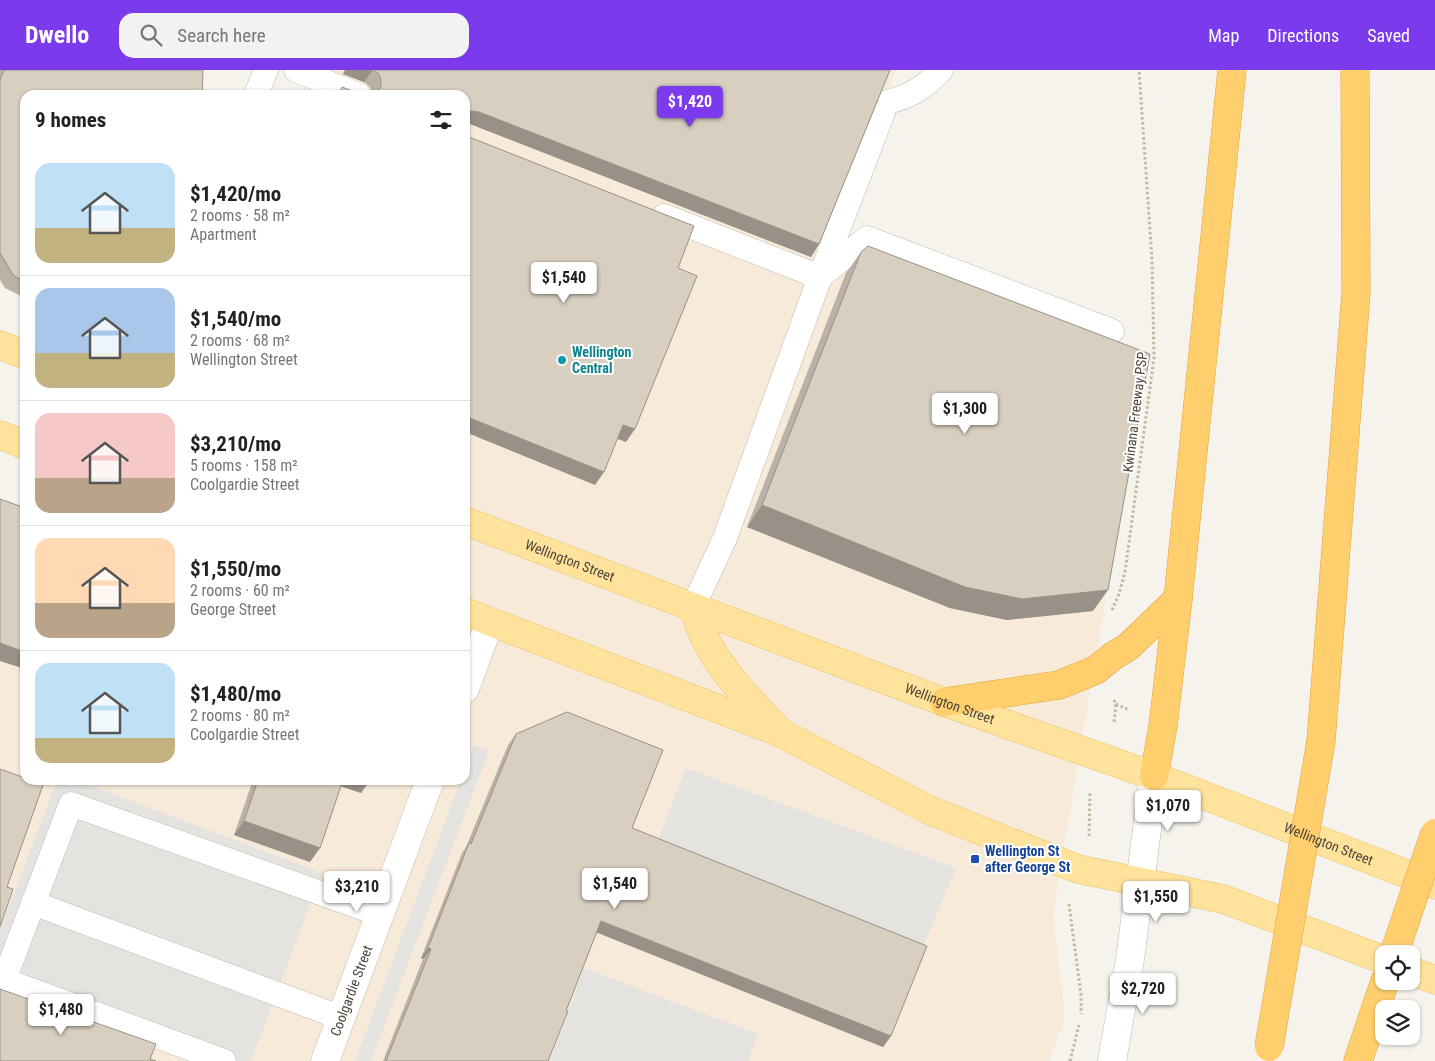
<!DOCTYPE html>
<html lang="en">
<head>
<meta charset="utf-8">
<style>
	:root { --surface:#fff; --page:#f2f2f2; --text:#222; --muted:#767676; --line:#e0e0e0; --accent:#7c3aed }
	body { margin:0; font-family:"Roboto Condensed",sans-serif; background:var(--page); color:var(--text); height:100vh; display:flex; flex-direction:column; font-size:19px; white-space:nowrap }
	* { box-sizing:border-box; margin:0 }
	p { font-size:16px; color:var(--muted) }
	.icon { flex:none; width:28px; height:28px; fill:none; stroke:currentColor; stroke-width:2; stroke-linecap:round; stroke-linejoin:round }
	.map { position:relative; flex:1; overflow:hidden }
	.drawer { position:absolute; left:20px; top:20px; width:450px; height:695px; display:flex; flex-direction:column; background:var(--surface); border-radius:15px; box-shadow:0 1px 4px #0004 }
	.drawer>* { flex:none }
	.fabs { position:absolute; left:1375px; top:875px; display:grid; gap:10px }
	.fabs a { display:grid; place-items:center; width:45px; height:45px; border-radius:10px; background:var(--surface); box-shadow:0 1px 4px #0004; font-size:25px }
	.price { position:absolute; translate:-50% -42px; padding:0 11px; border-radius:5px; background:#fff; color:#222; font-size:16px; line-height:32px; filter:drop-shadow(0 1px 2px #0008) }
	.price::after { content:''; position:absolute; left:50%; top:30px; width:15px; height:11px; margin-left:-8px; background:inherit; clip-path:polygon(0 0,100% 0,50% 100%) }
	.price.selected { background:var(--accent); color:#fff }
	ul { padding:0; list-style:none }
	li { display:flex; align-items:center; gap:15px; height:125px; padding:0 15px }
	li+li { border-top:1px solid var(--line) }
	li span { display:grid; place-items:center; flex:none; width:140px; height:100px; border-radius:15px; color:#555 }
	li>.icon { margin-inline-start:auto }
	span .icon { width:60px; height:60px; fill:#fffc; stroke-width:1 }
	li b { font-size:21px }
	h2 { display:flex; justify-content:space-between; align-items:center; height:60px; padding:0 15px; font-size:21px }
	header { display:flex; align-items:center; gap:30px; box-sizing:border-box; height:70px; padding:0 25px; background:var(--accent); color:#fff }
	header strong { font-size:24px }
	nav { display:flex; gap:28px; margin-inline-start:auto; font-size:18px }
	.search { width:350px; height:45px; background:var(--page); display:flex; align-items:center; gap:12px; box-sizing:border-box; padding:0 18px; border-radius:15px; color:var(--muted); font-size:19px }
	.map>svg:first-child { display:block }
	.commercial { fill:#f7ead8 }
	.parking { fill:#e5e3e0 }
	.lines { fill:none; stroke-linecap:round; stroke-linejoin:round }
	.service-casing { stroke:#c2bbae; stroke-width:25 }
	.minor-casing { stroke:#c2bbae; stroke-width:29 }
	.primary-casing { stroke:#e6c16a; stroke-width:29 }
	.motorway-casing { stroke:#e0a43c; stroke-width:29 }
	.path { stroke:#c4b79f; stroke-width:3; stroke-dasharray:2.5 2.5; stroke-linecap:butt }
	.service { stroke:#fff; stroke-width:24 }
	.minor { stroke:#fff; stroke-width:28 }
	.primary { stroke:#ffe39c; stroke-width:28 }
	.motorway { stroke:#ffcf6e; stroke-width:28 }
	.motorway-bridge-casing { stroke:#e0a43c; stroke-width:29; stroke-linecap:butt }
	.motorway-bridge { stroke:#ffcf6e; stroke-width:28 }
	.wall { fill:#bab2a6 }
	.shaded-wall { fill:#979187 }
	.building { fill:#d8cfc1; stroke:#979187 }
	.culture-dot { fill:#0f9aa8; stroke:#fff; stroke-width:2 }
	.transit-dot { fill:#1a4fb4; stroke:#fff; stroke-width:2 }
	.labels { text-anchor:middle; dominant-baseline:central; stroke-width:4; stroke-linejoin:round; paint-order:stroke }
	.culture-label { font-size:14px; font-weight:bold; fill:#0d838f; stroke:#fff; text-anchor:start }
	.street-label { font-size:14px; fill:#4b4439; stroke:#fff }
	.transit-label { font-size:14px; font-weight:bold; fill:#164399; stroke:#fff; text-anchor:start }
</style>
</head>
<body>
<header>
<strong>Dwello</strong>
<div class="search"><svg class="icon" aria-label="search" viewBox="0 0 24 24"><circle cx="10" cy="10" r="6"/><path d="M15 15l6 6"/></svg>Search here</div>
<nav><a>Map</a><a>Directions</a><a>Saved</a></nav>
</header>
<div class="map">
<svg width="1435" height="991" viewBox="0 0 1435 991">
	<rect width="100%" height="100%" fill="#f6f3ec"/>
	<polygon class="commercial" points="300,0 898,0 894,4 824,204 866,185 1144,296 1053,844 1065,948 1049,991 0,991 0,430 25,438 25,710 465,710 465,80 803,214 818,207 465,66 465,25 362,25"/>
	<g class="parking">
		<polygon points="474,675 489,681 371,991 355,991 461,710 465,710 465,699"/>
		<polygon points="686,698 956,798 919,886 654,780"/>
		<polygon points="57,710 76,710 322,803 251,991 193,991 0,918 0,860"/>
		<polygon points="584,898 758,964 748,991 550,991"/>
	</g>
	<g class="lines">
		<g class="service-casing">
			<g id="service">
				<polyline points="296,0 359,25"/>
				<polyline points="256,25 266,0"/>
				<polyline points="664,146 820,207 867,168 1112,261"/>
				<path d="M693,537l32,-69 95,-261 67,-175c23,-5 38,-15 54,-32"/>
				<polyline points="33,833 342,948"/>
				<polyline points="224,991 4,910 71,734 379,844"/>
			</g>
		</g>
		<g class="minor-casing">
			<g id="minor">
				<polyline points="465,619 490,551"/>
				<path id="s1" d="M325,991l105,-281"/>
				<polyline points="1112,991 1130,889 1154,706"/>
			</g>
		</g>
		<g class="primary-casing">
			<g id="primary">
				<polyline points="0,275 25,285"/>
				<polyline points="0,365 25,375"/>
				<path id="s2" d="M465,451l479,181 210,74 281,109"/>
				<path d="M693,537c4,10 7,20 11,29 15,34 47,65 72,92"/>
				<polyline points="465,542 779,662 929,740 1078,799 1223,829 1384,890"/>
				<polyline points="1411,901 1435,910"/>
			</g>
		</g>
		<g class="motorway-casing">
			<g id="motorway">
				<polyline points="944,632 1059,615 1096,600 1113,586 1128,577 1178,529"/>
				<polyline points="1321,671 1356,223 1355,0"/>
				<polyline points="1154,706 1163,656 1178,529 1232,0"/>
				<polyline points="1358,991 1385,911"/>
			</g>
		</g>
		<g class="path">
			<polyline points="1112,540 1119,524 1125,502 1154,288 1152,190 1139,0"/>
			<polyline points="1114,630 1116,634 1114,653"/>
			<polyline points="1116,634 1129,640"/>
			<polyline points="1089,766 1090,722"/>
			<polyline points="1069,834 1081,925 1081,944"/>
			<polyline points="1070,991 1079,955"/>
		</g>
		<use href="#service" class="service"/>
		<use href="#minor" class="minor"/>
		<use href="#primary" class="primary"/>
		<use href="#motorway" class="motorway"/>
		<g class="motorway-bridge-casing">
			<g id="motorway-bridge">
				<polyline points="1394,884 1435,763"/>
				<polyline points="1269,977 1321,671"/>
			</g>
		</g>
		<use href="#motorway-bridge" class="motorway-bridge"/>
	</g>
	<g class="wall">
		<polygon points="0,0 203,0 25,25 25,228 5,218 0,210"/>
		<polygon points="343,0 890,0 819,174 811,187 470,54 465,54 465,25 372,25 372,23 370,17 364,12 343,4 344,1"/>
		<polygon points="861,182 1093,541 1007,550 950,538 747,457 846,203"/>
		<polygon points="516,664 891,966 883,977 596,862 566,941 548,991 383,991 423,889 421,888 462,783 466,777 508,675"/>
		<polygon points="253,710 370,710 361,723 341,716 310,792 234,765"/>
	</g>
	<g class="shaded-wall">
		<polygon points="346,0 373,0 364,12 343,4"/>
		<polygon points="471,41 479,42 819,174 811,187 470,54 465,54 465,44"/>
		<polygon points="465,346 604,402 595,415 465,362"/>
		<polygon points="623,355 635,359 626,372 615,368"/>
		<polygon points="762,435 1108,520 1093,541 1007,550 950,538 747,457"/>
		<polygon points="0,573 25,582 25,599 0,591"/>
		<polygon points="340,710 370,710 361,723 337,715"/>
		<polygon points="244,751 320,778 310,792 234,765"/>
		<polygon points="601,851 891,966 883,977 593,861"/>
		<polygon points="428,878 431,879 423,889 421,888"/>
	</g>
	<g class="building">
		<polygon points="4,0 203,0 202,25 25,25 25,211 14,206 0,183 0,10"/>
		<polygon points="374,0 890,0 819,174 479,42 471,41 465,44 465,25 372,25 376,23 381,17 381,10 379,4"/>
		<polygon points="342,17 363,25 338,25"/>
		<polygon points="465,64 469,67 694,156 678,198 697,206 635,359 623,355 604,402 465,346"/>
		<polygon points="868,176 1150,284 1108,520 1022,529 965,517 762,435 861,182"/>
		<polygon points="0,429 25,438 25,582 0,573"/>
		<polygon points="567,642 663,680 632,758 927,876 891,966 601,851 566,941 568,941 548,991 386,991 431,879 428,878 469,773 471,774 516,664"/>
		<polygon points="0,699 25,708 25,710 30,710 43,715 7,817 13,819 0,857"/>
		<polygon points="258,710 343,710 320,778 244,751"/>
		<polygon points="0,919 156,974 150,989 156,991 0,991"/>
	</g>
	<circle class="culture-dot" cx="562" cy="290" r="5"/>
	<rect class="transit-dot" x="970" y="784" width="10" height="10" rx="2.5"/>
	<g class="labels">
		<g class="culture-label">
			<text x="572" y="282">Wellington<tspan x="572" dy="16">Central</tspan></text>
		</g>
		<g class="street-label">
			<text transform="translate(1135 342) rotate(-83)">Kwinana Freeway PSP</text>
			<text stroke="none"><textPath href="#s2" startOffset="112">Wellington Street</textPath></text>
			<text stroke="none"><textPath href="#s2" startOffset="518">Wellington Street</textPath></text>
			<text stroke="none"><textPath href="#s2" startOffset="922">Wellington Street</textPath></text>
			<text stroke="none"><textPath href="#s1" startOffset="75">Coolgardie Street</textPath></text>
		</g>
		<g class="transit-label">
			<text x="985" y="781">Wellington St<tspan x="985" dy="16">after George St</tspan></text>
		</g>
	</g>
</svg>
<div class="fabs">
<a><svg class="icon" aria-label="locate" viewBox="0 0 24 24"><circle cx="12" cy="12" r="6"/><path d="M12 2v4M12 18v4M2 12h4M18 12h4"/></svg></a>
<a><svg class="icon" aria-label="layers" viewBox="0 0 24 24"><path d="M12 4l9 5-9 5-9-5zM3 14l9 5 9-5"/></svg></a>
</div>
<b class="price selected" style="left:690px;top:58px">$1,420</b>
<b class="price" style="left:564px;top:234px">$1,540</b>
<b class="price" style="left:965px;top:365px">$1,300</b>
<b class="price" style="left:1168px;top:762px">$1,070</b>
<b class="price" style="left:615px;top:840px">$1,540</b>
<b class="price" style="left:357px;top:843px">$3,210</b>
<b class="price" style="left:1156px;top:853px">$1,550</b>
<b class="price" style="left:1143px;top:945px">$2,720</b>
<b class="price" style="left:61px;top:966px">$1,480</b>
<section class="drawer">
<h2>9 homes<svg class="icon" aria-label="filters" viewBox="0 0 24 24"><path d="M4 7h16M4 17h16"/><circle cx="9" cy="7" r="2"/><circle cx="15" cy="17" r="2"/></svg></h2>
<ul>
<li><span style="background:linear-gradient(#bfe0f5 65%,#c2b280 0)"><svg class="icon" aria-label="home" viewBox="0 0 24 24"><path d="M3 11l9-7 9 7M6 9v11h12V9"/></svg></span><div><b>$1,420/mo</b><p>2 rooms · 58 m²</p><p>Apartment</p></div></li>
<li><span style="background:linear-gradient(#a9c7e8 65%,#c2b280 0)"><svg class="icon" aria-label="home" viewBox="0 0 24 24"><path d="M3 11l9-7 9 7M6 9v11h12V9"/></svg></span><div><b>$1,540/mo</b><p>2 rooms · 68 m²</p><p>Wellington Street</p></div></li>
<li><span style="background:linear-gradient(#f6c9c9 65%,#b9a48a 0)"><svg class="icon" aria-label="home" viewBox="0 0 24 24"><path d="M3 11l9-7 9 7M6 9v11h12V9"/></svg></span><div><b>$3,210/mo</b><p>5 rooms · 158 m²</p><p>Coolgardie Street</p></div></li>
<li><span style="background:linear-gradient(#ffd9b3 65%,#b9a48a 0)"><svg class="icon" aria-label="home" viewBox="0 0 24 24"><path d="M3 11l9-7 9 7M6 9v11h12V9"/></svg></span><div><b>$1,550/mo</b><p>2 rooms · 60 m²</p><p>George Street</p></div></li>
<li><span style="background:linear-gradient(#bfe0f5 75%,#c2b280 0)"><svg class="icon" aria-label="home" viewBox="0 0 24 24"><path d="M3 11l9-7 9 7M6 9v11h12V9"/></svg></span><div><b>$1,480/mo</b><p>2 rooms · 80 m²</p><p>Coolgardie Street</p></div></li>
</ul>
</section>
</div>
</body>
</html>
